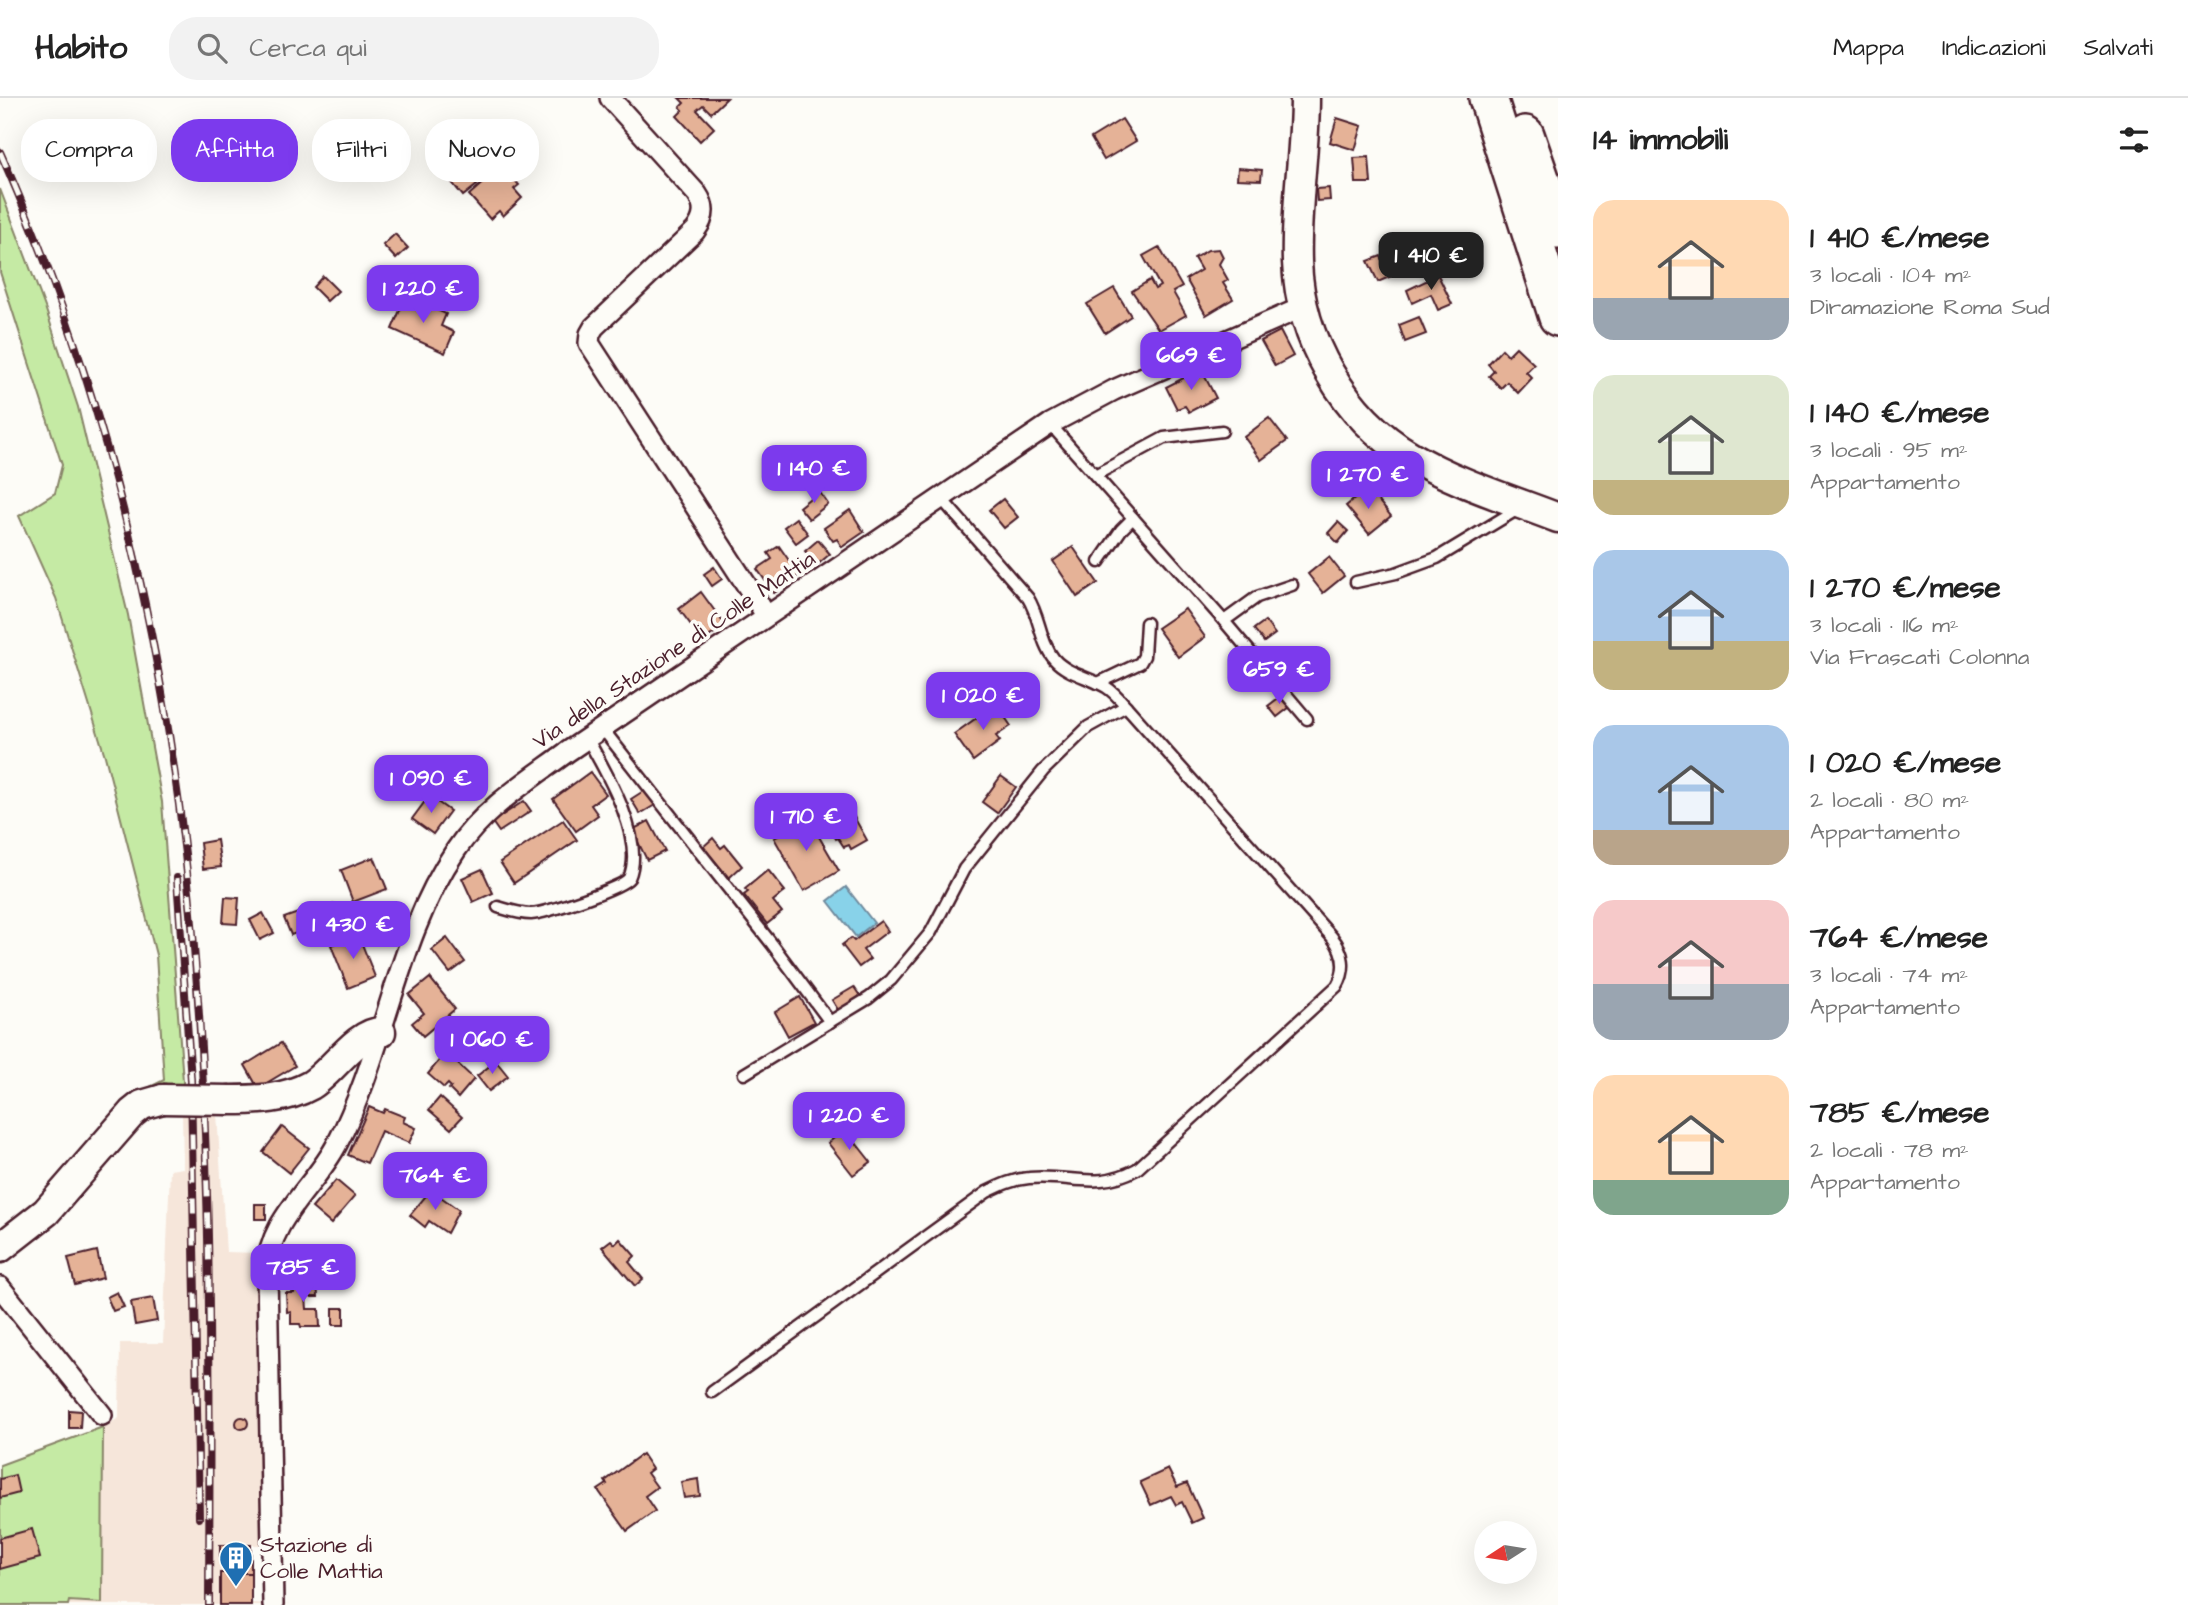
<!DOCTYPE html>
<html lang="it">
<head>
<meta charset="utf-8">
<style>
	:root { --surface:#fff; --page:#f2f2f2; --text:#222; --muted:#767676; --line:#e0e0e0; --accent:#7c3aed }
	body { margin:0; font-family:"Architects Daughter",sans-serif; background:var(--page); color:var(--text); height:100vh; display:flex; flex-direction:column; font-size:26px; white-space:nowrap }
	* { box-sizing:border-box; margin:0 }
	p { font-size:23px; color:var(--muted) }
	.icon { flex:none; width:38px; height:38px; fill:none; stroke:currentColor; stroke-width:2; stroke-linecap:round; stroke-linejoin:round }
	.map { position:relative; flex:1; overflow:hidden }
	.drawer { display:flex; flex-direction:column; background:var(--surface); width:630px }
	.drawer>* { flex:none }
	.hud { position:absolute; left:21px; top:21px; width:665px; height:63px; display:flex; gap:14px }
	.needle { width:46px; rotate:258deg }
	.controls { position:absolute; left:1474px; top:1423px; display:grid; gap:14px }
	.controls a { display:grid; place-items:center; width:63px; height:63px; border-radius:50%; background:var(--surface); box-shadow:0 7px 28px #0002; font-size:35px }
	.price { position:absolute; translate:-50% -60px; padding:0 16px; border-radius:14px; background:var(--accent); color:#fff; font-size:23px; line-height:46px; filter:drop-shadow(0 2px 4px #0008) }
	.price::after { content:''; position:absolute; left:50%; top:42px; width:21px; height:16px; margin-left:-10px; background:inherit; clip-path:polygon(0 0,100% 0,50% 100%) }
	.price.selected { background:#222; color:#fff }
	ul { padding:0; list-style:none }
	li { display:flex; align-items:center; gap:21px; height:175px; padding:0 35px }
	li span { display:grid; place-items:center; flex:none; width:196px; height:140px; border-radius:21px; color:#555 }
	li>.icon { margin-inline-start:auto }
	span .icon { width:84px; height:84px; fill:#fffc; stroke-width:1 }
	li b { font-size:30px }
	h2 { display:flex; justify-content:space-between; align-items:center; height:84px; padding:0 35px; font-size:30px }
	.pill { padding:0 24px; border-radius:28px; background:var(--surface); box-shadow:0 7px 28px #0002; font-size:24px; line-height:63px }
	.pill.selected { background:var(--accent); color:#fff }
	header { display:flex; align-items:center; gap:42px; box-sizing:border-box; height:98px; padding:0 35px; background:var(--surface); border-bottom:2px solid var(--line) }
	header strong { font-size:33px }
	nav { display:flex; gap:38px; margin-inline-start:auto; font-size:24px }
	.search { width:490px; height:63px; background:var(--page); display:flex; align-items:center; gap:18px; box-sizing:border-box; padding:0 24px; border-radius:28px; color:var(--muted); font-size:26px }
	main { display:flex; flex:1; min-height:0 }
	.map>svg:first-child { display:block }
	.built { fill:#f6e6da }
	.green { fill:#c5eaa4; stroke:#888468; stroke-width:2 }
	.water { fill:#88d2e9; stroke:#6f8a9d; stroke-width:2 }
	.building { fill:#e5b297; stroke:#4a1f2b; stroke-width:2 }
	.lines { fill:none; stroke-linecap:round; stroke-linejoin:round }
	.lane-casing { stroke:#4a1f2b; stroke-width:15 }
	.street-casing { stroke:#4a1f2b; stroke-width:24 }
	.secondary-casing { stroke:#4a1f2b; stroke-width:33 }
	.highway-casing { stroke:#4a1f2b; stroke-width:42 }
	.lane { stroke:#fdfcf7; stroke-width:10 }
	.street { stroke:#fdfcf7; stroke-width:19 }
	.secondary { stroke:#fdfcf7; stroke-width:28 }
	.highway { stroke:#fdfcf7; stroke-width:37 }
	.rail-casing { stroke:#4a1f2b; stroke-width:8 }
	.rail { stroke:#fdfcf7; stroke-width:5; stroke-dasharray:16; stroke-linecap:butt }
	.secondary-bridge-casing { stroke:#4a1f2b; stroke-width:33; stroke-linecap:butt }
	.secondary-bridge { stroke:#fdfcf7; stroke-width:28 }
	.labels { text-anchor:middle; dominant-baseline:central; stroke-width:7; stroke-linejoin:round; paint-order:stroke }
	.street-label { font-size:23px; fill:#4a1f2b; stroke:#fdfcf7 }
	.poi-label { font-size:23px; fill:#4a1f2b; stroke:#fdfcf7; text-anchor:start }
</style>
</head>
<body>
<header>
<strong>Habito</strong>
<div class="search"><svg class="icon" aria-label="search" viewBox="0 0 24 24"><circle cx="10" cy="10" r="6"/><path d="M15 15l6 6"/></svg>Cerca qui</div>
<nav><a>Mappa</a><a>Indicazioni</a><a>Salvati</a></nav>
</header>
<main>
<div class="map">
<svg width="1558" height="1507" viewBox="0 0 1558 1507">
	<rect width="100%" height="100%" fill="#fdfcf7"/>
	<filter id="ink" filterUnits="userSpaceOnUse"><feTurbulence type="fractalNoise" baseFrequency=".0143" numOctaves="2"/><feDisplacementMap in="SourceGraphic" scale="14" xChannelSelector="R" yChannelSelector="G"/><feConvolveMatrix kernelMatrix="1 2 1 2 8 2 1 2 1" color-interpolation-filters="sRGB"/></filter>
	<g filter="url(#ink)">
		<polygon class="built" points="182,1013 217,1016 226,1154 258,1155 264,1447 251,1447 251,1505 291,1507 68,1507 69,1503 102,1505 103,1329 119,1320 120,1245 163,1245 170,1072 183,1070"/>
		<g class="green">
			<polygon points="0,91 46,212 78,309 128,517 162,704 184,996 130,999 164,982 156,857 105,658 56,500 19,418 55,395 62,367 0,174"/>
			<polygon points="103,1329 102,1505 69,1503 68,1507 0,1507 0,1367"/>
		</g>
		<polygon class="water" points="846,789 874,825 856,839 828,803"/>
		<g class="building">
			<polygon points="679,0 727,0 711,15 703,7 697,12 714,30 700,43 677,18 683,12 680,9 684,5"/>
			<polygon points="1337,20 1362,28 1355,52 1330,44"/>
			<polygon points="1122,21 1136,43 1104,62 1091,40"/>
			<polygon points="1369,59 1371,85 1356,85 1354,60"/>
			<polygon points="459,65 477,87 463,98 445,76"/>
			<polygon points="502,68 519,87 514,91 522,100 503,118 499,113 490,121 469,97"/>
			<polygon points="1238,70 1262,72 1261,82 1237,81"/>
			<polygon points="1329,90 1330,102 1317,103 1316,91"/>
			<polygon points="395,136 408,150 396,161 383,147"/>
			<polygon points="1159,149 1182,189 1173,194 1186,217 1159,232 1132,193 1150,182 1155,191 1160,188 1143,158"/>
			<polygon points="1219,151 1223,159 1219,166 1228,182 1223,185 1233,201 1206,217 1186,181 1201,172 1194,160 1208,152"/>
			<polygon points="1381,158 1384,165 1388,164 1394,177 1378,184 1368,163"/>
			<polygon points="1438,177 1452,206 1438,212 1431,196 1412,205 1407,192"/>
			<polygon points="323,178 338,193 327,203 313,189"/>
			<polygon points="1114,190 1131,218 1105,235 1087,206"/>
			<polygon points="406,198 446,216 441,228 454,234 445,255 392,231"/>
			<polygon points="1419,219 1426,236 1405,244 1399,227"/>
			<polygon points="1280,233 1293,258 1275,268 1261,243"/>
			<polygon points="1516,249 1534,266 1526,274 1532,280 1518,295 1507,284 1501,290 1489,278 1494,273 1488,266 1502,251 1508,257"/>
			<polygon points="1201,271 1216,300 1189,314 1185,308 1177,311 1166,289"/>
			<polygon points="1269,320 1287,343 1261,362 1244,339"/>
			<polygon points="1368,390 1391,418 1369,436 1346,408"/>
			<polygon points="819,393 828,406 809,421 799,409"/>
			<polygon points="1003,401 1018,419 1004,430 989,412"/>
			<polygon points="850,412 864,434 842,449 837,441 833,443 824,430"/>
			<polygon points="796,420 808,436 796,445 784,429"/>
			<polygon points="1338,424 1348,433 1338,445 1328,435"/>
			<polygon points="818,442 830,456 817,467 805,453"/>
			<polygon points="779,448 799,477 774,495 757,471 772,461 768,455"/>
			<polygon points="1073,449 1098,485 1077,499 1053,463"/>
			<polygon points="1329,459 1344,478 1323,495 1308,476"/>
			<polygon points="714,469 722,481 712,488 704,476"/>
			<polygon points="701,494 725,527 703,543 679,511"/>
			<polygon points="1185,511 1205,539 1178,559 1157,530"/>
			<polygon points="1265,523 1275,536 1264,544 1254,531"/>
			<polygon points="1281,598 1290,609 1277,619 1268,608"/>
			<polygon points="996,606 1011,628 996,638 1000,643 973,663 954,636"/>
			<polygon points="590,674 606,696 591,707 598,717 576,733 553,701"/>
			<polygon points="1001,678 1016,689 997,715 982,704"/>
			<polygon points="645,692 655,707 640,716 631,701"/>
			<polygon points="429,698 450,713 433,736 412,721"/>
			<polygon points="524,703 531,713 499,734 492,724"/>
			<polygon points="845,703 867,742 851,751 849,747 844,749 838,740 836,741 822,716"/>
			<polygon points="804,713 839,773 804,793 774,740 796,728 791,720"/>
			<polygon points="563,722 577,742 514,785 500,764"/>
			<polygon points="649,723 665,753 647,762 632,732"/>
			<polygon points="713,740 721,750 725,747 742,768 729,780 703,749"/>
			<polygon points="217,742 221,769 203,771 200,745"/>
			<polygon points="374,759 387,791 353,804 341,772"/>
			<polygon points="482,771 493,795 473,804 462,780"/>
			<polygon points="768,772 785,793 773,803 782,814 767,826 744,797 748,794 745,791"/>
			<polygon points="225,799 239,800 237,826 223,825"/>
			<polygon points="335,806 340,820 328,825 322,811"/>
			<polygon points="263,815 274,835 260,842 250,822"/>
			<polygon points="298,815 305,832 291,837 284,820"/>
			<polygon points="881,823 888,833 863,852 870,861 859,869 842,847 851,840 854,843"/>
			<polygon points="358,836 375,879 348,890 331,847"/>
			<polygon points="447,840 465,864 450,875 432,852"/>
			<polygon points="430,880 455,911 423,938 412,925 424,915 409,897"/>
			<polygon points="854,889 862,901 840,915 832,902"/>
			<polygon points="800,899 814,924 788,938 775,914"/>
			<polygon points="281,945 295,968 258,990 245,967"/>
			<polygon points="445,948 461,962 458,966 474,981 458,1000 449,991 451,989 448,986 444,990 428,976 442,959 438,956"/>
			<polygon points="496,963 508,978 489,993 477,978"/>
			<polygon points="440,999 462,1019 451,1031 429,1012"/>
			<polygon points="369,1009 383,1015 385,1011 405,1019 403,1024 416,1030 409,1045 381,1033 367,1065 348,1057"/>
			<polygon points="282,1029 309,1050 289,1075 263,1054"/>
			<polygon points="845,1031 871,1064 853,1077 828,1045"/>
			<polygon points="336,1082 355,1098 331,1126 312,1110"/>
			<polygon points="429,1094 432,1096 434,1094 459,1112 447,1135 429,1123 425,1129 410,1117"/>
			<rect x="255" y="1106" width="11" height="15"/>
			<polygon points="620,1141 635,1158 629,1164 643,1181 635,1188 602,1149 611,1142 615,1146"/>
			<polygon points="97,1153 103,1180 75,1187 68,1160"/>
			<polygon points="294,1182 317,1182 318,1199 306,1199 307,1211 319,1211 320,1229 301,1229 300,1226 291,1226 291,1213 287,1214 286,1195 294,1195"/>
			<polygon points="117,1194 124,1209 113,1213 107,1199"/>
			<polygon points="153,1200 157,1223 135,1227 131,1204"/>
			<rect x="333" y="1210" width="11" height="17"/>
			<polygon points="69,1312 81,1313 80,1330 69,1330"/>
			<circle cx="242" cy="1325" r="6"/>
			<polygon points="642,1356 652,1371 647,1375 657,1389 645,1398 655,1413 627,1433 598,1392 607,1386 605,1383"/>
			<polygon points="1168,1371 1177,1389 1187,1385 1203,1420 1192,1425 1182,1404 1176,1407 1171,1398 1151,1407 1140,1384"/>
			<polygon points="15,1377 19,1395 0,1400 0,1381"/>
			<polygon points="698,1381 700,1398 684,1400 681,1384"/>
			<polygon points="32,1431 40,1460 0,1471 0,1440"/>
			<polygon points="220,1447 251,1447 251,1475 227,1475 226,1460 220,1460"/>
			<rect x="220" y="1475" width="31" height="32"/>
		</g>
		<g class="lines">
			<g class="lane-casing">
				<g id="lane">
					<polyline points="1050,326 1224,523 1307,621"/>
					<polyline points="1095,377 1164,340 1222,333"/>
					<polyline points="1099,464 1121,432 1133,420"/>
					<polyline points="1356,484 1396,475 1437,460 1518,411"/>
					<polyline points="1224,523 1257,499 1292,487"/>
					<polyline points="1098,585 1140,565 1144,558 1146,525"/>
					<polyline points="602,630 772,846 830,924"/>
					<path d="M498,809c10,3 21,7 33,7 15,-1 91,-26 98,-36 17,-39 -23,-106 -42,-140"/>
					<path d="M744,976l125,-76 22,-18 40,-48 33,-63 79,-98 45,-44 38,-21c-6,-7 -12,-14 -20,-19 -17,-10 -39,-13 -52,-28 -14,-17 -14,-42 -26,-61l-87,-100"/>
					<path d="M712,1294l275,-200c14,-7 27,-13 42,-14 41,-4 67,13 108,-9l200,-183c10,-17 7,-34 -5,-49l-206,-231"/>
				</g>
			</g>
			<g class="street-casing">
				<g id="street">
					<path d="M610,0l87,96c9,13 8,24 -2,37l-101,96 -4,7 -1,9 177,272"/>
					<polyline points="0,1189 102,1317"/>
					<path d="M273,1507l-6,-333c0,-52 48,-85 70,-128 49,-94 59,-206 119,-294 28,-42 72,-69 111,-98l483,-328 64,-34 189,-83"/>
				</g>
			</g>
			<g class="secondary-casing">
				<g id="secondary">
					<path d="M1305,0c0,55 -10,110 -8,164 3,77 47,155 114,194 45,27 98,43 147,62"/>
					<path d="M230,1002c29,0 56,-1 81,-15 21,-13 46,-53 70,-53"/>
					<polyline points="0,1150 46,1114 132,1015 142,1007 163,1001"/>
				</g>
			</g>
			<g class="highway-casing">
				<g id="highway">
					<polyline points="1488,0 1558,219"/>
					<polyline points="1525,37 1558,132"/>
				</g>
			</g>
			<use href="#lane" class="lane"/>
			<use href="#street" class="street"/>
			<use href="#secondary" class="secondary"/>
			<use href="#highway" class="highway"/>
			<g class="rail-casing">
				<g id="rail">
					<path d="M0,54c99,222 158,461 185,702 28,249 25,501 24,751"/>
					<polyline points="177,780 191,982 199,1420"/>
				</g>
			</g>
			<use href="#rail" class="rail"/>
			<g class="secondary-bridge-casing">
				<polyline id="secondary-bridge" points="163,1001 230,1002"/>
			</g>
			<use href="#secondary-bridge" class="secondary-bridge"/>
		</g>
	</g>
	<defs>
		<g id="building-pin" transform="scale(1.75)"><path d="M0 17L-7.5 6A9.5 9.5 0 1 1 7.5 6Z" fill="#1f6fb2" stroke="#fdfcf7"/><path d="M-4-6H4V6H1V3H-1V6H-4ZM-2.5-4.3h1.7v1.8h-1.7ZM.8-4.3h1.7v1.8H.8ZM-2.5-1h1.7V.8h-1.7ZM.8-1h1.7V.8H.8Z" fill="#fff"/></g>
	</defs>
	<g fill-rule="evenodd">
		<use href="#building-pin" x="236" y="1460"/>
	</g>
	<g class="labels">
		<g class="street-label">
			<text transform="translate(674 552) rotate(-34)">Via della Stazione di Colle Mattia</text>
		</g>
		<g class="poi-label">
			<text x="260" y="1447">Stazione di<tspan x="260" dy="26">Colle Mattia</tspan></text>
		</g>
	</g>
</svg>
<div class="controls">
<a><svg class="needle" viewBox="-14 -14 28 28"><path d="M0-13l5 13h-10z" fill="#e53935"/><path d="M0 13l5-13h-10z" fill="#767676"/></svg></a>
</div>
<b class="price selected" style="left:1431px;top:194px">1 410 €</b>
<b class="price" style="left:423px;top:227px">1 220 €</b>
<b class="price" style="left:1191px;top:294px">669 €</b>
<b class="price" style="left:814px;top:407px">1 140 €</b>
<b class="price" style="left:1368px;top:413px">1 270 €</b>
<b class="price" style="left:1279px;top:608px">659 €</b>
<b class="price" style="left:983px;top:634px">1 020 €</b>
<b class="price" style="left:431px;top:717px">1 090 €</b>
<b class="price" style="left:806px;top:755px">1 710 €</b>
<b class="price" style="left:353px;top:863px">1 430 €</b>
<b class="price" style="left:492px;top:978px">1 060 €</b>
<b class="price" style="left:849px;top:1054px">1 220 €</b>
<b class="price" style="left:435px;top:1114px">764 €</b>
<b class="price" style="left:303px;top:1206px">785 €</b>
<div class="hud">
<a class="pill">Compra</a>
<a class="pill selected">Affitta</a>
<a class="pill">Filtri</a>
<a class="pill">Nuovo</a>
</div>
</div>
<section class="drawer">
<h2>14 immobili<svg class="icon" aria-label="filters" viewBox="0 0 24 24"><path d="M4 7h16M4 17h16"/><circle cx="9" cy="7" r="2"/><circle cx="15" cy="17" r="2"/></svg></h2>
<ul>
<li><span style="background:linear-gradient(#ffd9b3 70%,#9aa5b1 0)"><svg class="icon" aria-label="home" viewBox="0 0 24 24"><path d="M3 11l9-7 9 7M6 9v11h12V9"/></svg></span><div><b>1 410 €/mese</b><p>3 locali · 104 m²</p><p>Diramazione Roma Sud</p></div></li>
<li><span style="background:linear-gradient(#dfe7d0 75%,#c2b280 0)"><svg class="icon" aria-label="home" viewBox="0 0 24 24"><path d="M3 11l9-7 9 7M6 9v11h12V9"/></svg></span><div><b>1 140 €/mese</b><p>3 locali · 95 m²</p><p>Appartamento</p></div></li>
<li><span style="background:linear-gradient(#a9c7e8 65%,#c2b280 0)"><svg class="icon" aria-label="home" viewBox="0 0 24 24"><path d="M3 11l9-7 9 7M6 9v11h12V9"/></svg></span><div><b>1 270 €/mese</b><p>3 locali · 116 m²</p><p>Via Frascati Colonna</p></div></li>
<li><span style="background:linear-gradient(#a9c7e8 75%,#b9a48a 0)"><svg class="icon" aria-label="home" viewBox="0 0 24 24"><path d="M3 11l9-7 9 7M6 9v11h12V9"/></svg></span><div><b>1 020 €/mese</b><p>2 locali · 80 m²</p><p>Appartamento</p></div></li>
<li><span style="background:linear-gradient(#f6c9c9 60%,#9aa5b1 0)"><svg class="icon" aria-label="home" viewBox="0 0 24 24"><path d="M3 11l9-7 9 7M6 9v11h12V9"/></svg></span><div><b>764 €/mese</b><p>3 locali · 74 m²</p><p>Appartamento</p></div></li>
<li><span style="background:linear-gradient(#ffd9b3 75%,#7fa58c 0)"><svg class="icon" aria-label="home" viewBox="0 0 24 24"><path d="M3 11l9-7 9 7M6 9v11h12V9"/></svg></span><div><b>785 €/mese</b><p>2 locali · 78 m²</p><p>Appartamento</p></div></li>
</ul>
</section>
</main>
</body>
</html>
